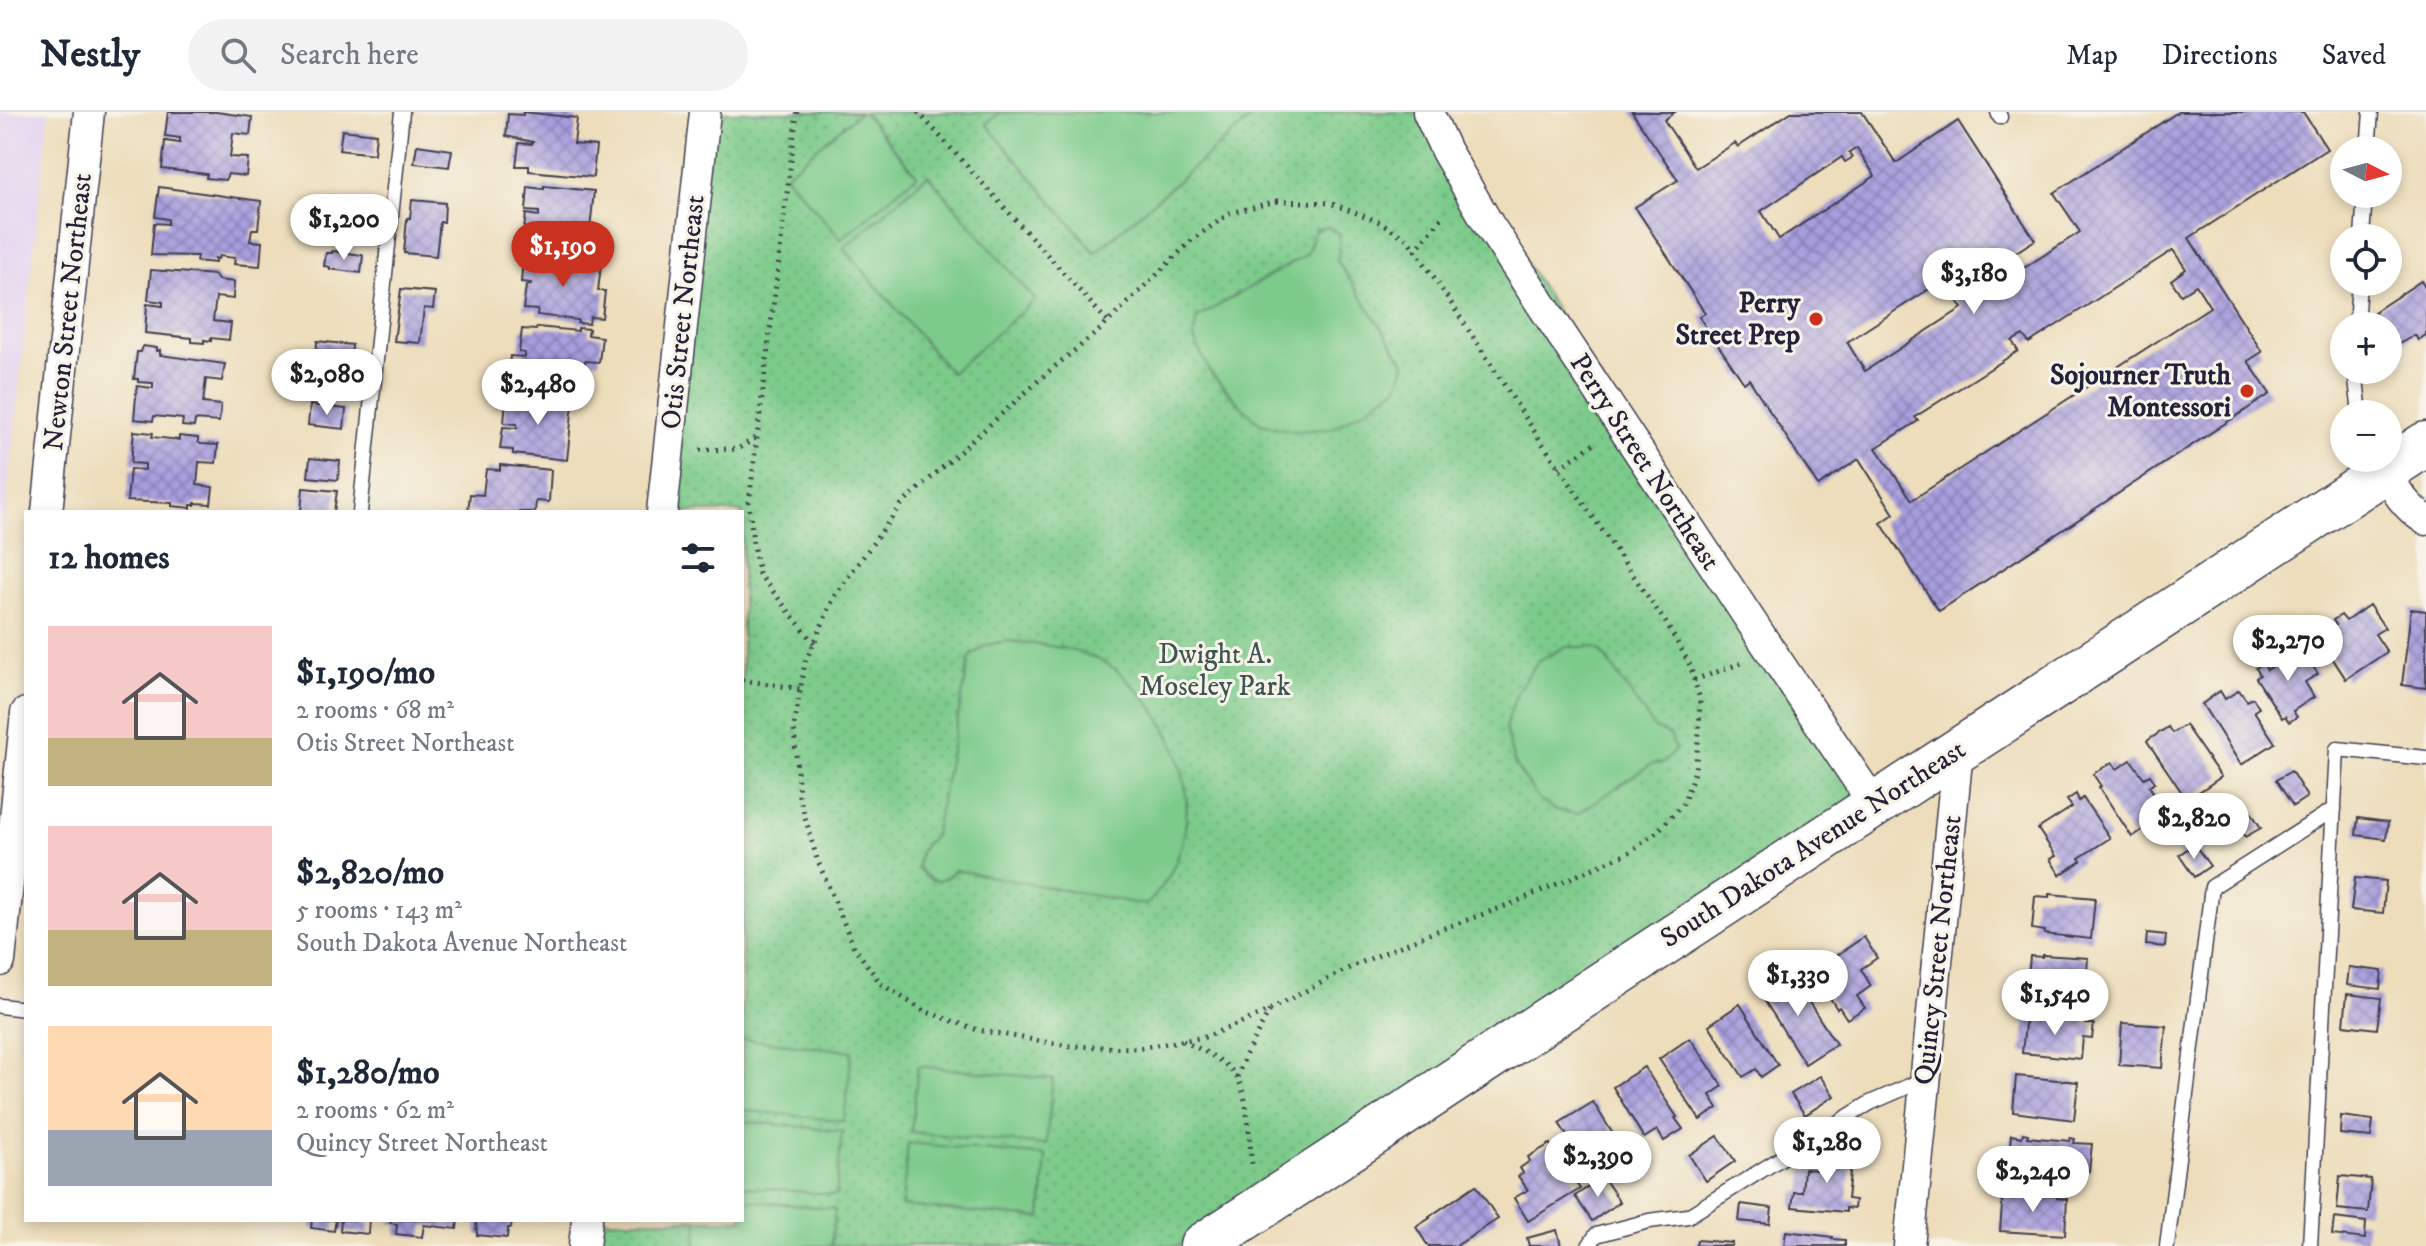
<!DOCTYPE html>
<html lang="en">
<head>
<meta charset="utf-8">
<style>
	:root { --surface:#fff; --page:#f2f2f3; --text:#1f2937; --muted:#747a83; --line:#e0e1e3; --accent:#c8321e }
	body { margin:0; font-family:"IM FELL DW Pica",serif; background:var(--page); color:var(--text); height:100vh; display:flex; flex-direction:column; font-size:30px; white-space:nowrap }
	* { box-sizing:border-box; margin:0 }
	p { font-size:26px; color:var(--muted) }
	.icon { flex:none; width:44px; height:44px; fill:none; stroke:currentColor; stroke-width:2; stroke-linecap:round; stroke-linejoin:round }
	.map { position:relative; flex:1; overflow:hidden }
	.side { position:absolute; left:24px; top:398px; width:720px; height:712px; display:flex; flex-direction:column; background:var(--surface); border-radius:0px; box-shadow:0 4px 12px #0003 }
	.side>* { flex:none }
	.needle { width:52px; rotate:96deg }
	.fabs { position:absolute; left:2330px; top:24px; display:grid; gap:16px }
	.fabs a { display:grid; place-items:center; width:72px; height:72px; border-radius:50%; background:var(--surface); box-shadow:0 4px 12px #0003; font-size:40px }
	.price { position:absolute; translate:-50% -68px; padding:0 18px; border-radius:28px; background:#fff; color:#222; font-size:26px; line-height:52px; filter:drop-shadow(0 2px 4px #0008) }
	.price::after { content:''; position:absolute; left:50%; top:48px; width:24px; height:18px; margin-left:-12px; background:inherit; clip-path:polygon(0 0,100% 0,50% 100%) }
	.price.active { background:var(--accent); color:#fff }
	ul { padding:0; list-style:none }
	li { display:flex; align-items:center; gap:24px; height:200px; padding:0 24px }
	li span { display:grid; place-items:center; flex:none; width:224px; height:160px; border-radius:0px; color:#555 }
	li>.icon { margin-inline-start:auto }
	span .icon { width:96px; height:96px; fill:#fffc; stroke-width:1 }
	li b { font-size:34px }
	h2 { display:flex; justify-content:space-between; align-items:center; height:96px; padding:0 24px; font-size:34px }
	header { display:flex; align-items:center; gap:48px; box-sizing:border-box; height:112px; padding:0 40px; background:var(--surface); border-bottom:2px solid var(--line) }
	header strong { font-size:38px }
	nav { display:flex; gap:44px; margin-inline-start:auto; font-size:28px }
	.search { width:560px; height:72px; background:var(--page); display:flex; align-items:center; gap:20px; box-sizing:border-box; padding:0 28px; border-radius:44px; color:var(--muted); font-size:30px }
	.map>svg:first-child { display:block }
	.built { fill:#e4d3f2 }
	.park { fill:url(#park-dots); stroke:#4f7662; stroke-width:2 }
	.pitch { fill:#7ccb8a; stroke:#4f7662; stroke-width:2 }
	.building { fill:url(#building-cross-hatch); fill-rule:evenodd }
	.lines { fill:none; stroke-linecap:round; stroke-linejoin:round }
	.service-casing { stroke:#403e4e; stroke-width:17 }
	.minor-casing { stroke:#403e4e; stroke-width:33 }
	.primary-casing { stroke:#403e4e; stroke-width:47 }
	.path { stroke:#403e4e; stroke-width:5; stroke-dasharray:2 6; stroke-linecap:butt }
	.service { stroke:#fff; stroke-width:14 }
	.minor { stroke:#fff; stroke-width:30 }
	.primary { stroke:#fff; stroke-width:44 }
	.poi-dot { fill:#c8321e; stroke:#f7f3e8; stroke-width:3 }
	.labels { text-anchor:middle; dominant-baseline:central; stroke-width:6; stroke-linejoin:round; paint-order:stroke }
	.poi-label { font-size:28px; font-weight:bold; fill:#22223b; stroke:#f7f3e8; text-anchor:end }
	.street-label { font-size:28px; fill:#22223b; stroke:#f7f3e8 }
	.park-label { font-size:28px; fill:#3d5553; stroke:#f7f3e8 }
</style>
</head>
<body>
<header>
<strong>Nestly</strong>
<div class="search"><svg class="icon" aria-label="search" viewBox="0 0 24 24"><circle cx="10" cy="10" r="6"/><path d="M15 15l6 6"/></svg>Search here</div>
<nav><a>Map</a><a>Directions</a><a>Saved</a></nav>
</header>
<div class="map">
<svg width="2426" height="1134" viewBox="0 0 2426 1134">
	<defs>
		<pattern id="park-dots" width="8" height="8" patternUnits="userSpaceOnUse" patternTransform="scale(2)"><rect width="8" height="8" fill="#7ccb8a"/><path d="M2 2h.1M6 6h.1" fill="none" stroke="#6bae78" stroke-width="1.8" stroke-linecap="round"/></pattern>
		<pattern id="building-cross-hatch" width="8" height="8" patternUnits="userSpaceOnUse" patternTransform="scale(2)"><rect width="8" height="8" fill="#a89ede"/><path d="M0 0l8 8M0 8l8-8" fill="none" stroke="#8880b5"/></pattern>
	</defs>
	<rect width="100%" height="100%" fill="#f7f3e8"/>
	<filter id="ink" filterUnits="userSpaceOnUse"><feTurbulence type="fractalNoise" baseFrequency=".0125" numOctaves="2"/><feDisplacementMap in="SourceGraphic" scale="16" xChannelSelector="R" yChannelSelector="G"/><feConvolveMatrix kernelMatrix="1 2 1 2 8 2 1 2 1" color-interpolation-filters="sRGB"/></filter>
	<filter id="wash" filterUnits="userSpaceOnUse"><feTurbulence type="fractalNoise" baseFrequency=".006" numOctaves="4" result="noise"/><feDisplacementMap in="SourceGraphic" scale="32" xChannelSelector="R" yChannelSelector="G"/><feGaussianBlur stdDeviation="1.8" result="paint"/><feColorMatrix in="noise" values="0 0 0 0 0 0 0 0 0 0 0 0 0 0 0 0 0 1.4 0 .05"/><feComposite in="paint" operator="in"/></filter>
	<g filter="url(#wash)">
		<rect width="100%" height="100%" fill="#edddbb"/>
		<polygon class="built" points="0,0 49,0 0,450"/>
		<polygon class="park" points="705,0 1429,0 1874,692 1204,1134 584,1134 587,1108 742,1108 742,400 662,400"/>
		<g class="pitch">
			<polygon points="860,0 863,0 917,63 841,127 785,63"/>
			<polygon points="1001,0 1258,0 1095,140 986,12"/>
			<polygon points="928,63 1035,188 951,261 844,136"/>
			<polygon points="1327,115 1338,121 1340,133 1337,148 1405,252 1398,274 1369,295 1331,317 1293,319 1261,312 1240,293 1210,260 1193,225 1197,206 1307,142 1315,118"/>
			<path d="M1008,529c35,4 70,6 101,24 9,5 16,13 23,20 61,57 78,158 14,220l-191,-35c-14,15 -24,14 -37,-2 0,-15 4,-23 16,-32l36,-179 16,-12z"/>
			<polygon points="1565,535 1593,535 1601,539 1655,617 1670,623 1675,638 1663,651 1652,652 1577,702 1556,698 1539,688 1515,653 1505,617 1517,580 1538,549"/>
			<polygon points="742,927 852,939 844,1009 742,998"/>
			<polygon points="918,954 1053,967 1046,1033 911,1020"/>
			<polygon points="742,1009 842,1019 836,1083 742,1074"/>
			<polygon points="908,1031 1046,1044 1041,1106 902,1094"/>
			<polygon points="742,1088 835,1097 831,1134 695,1134 698,1108 742,1108"/>
		</g>
		<g id="blocks">
			<g class="building">
				<polygon points="168,0 216,0 252,5 250,23 233,21 230,45 248,46 246,64 228,62 225,68 206,66 207,62 162,57 165,29 180,31 180,26 165,24"/>
				<polygon points="523,0 577,6 574,32 596,34 593,65 529,59 529,54 516,54 519,31 532,32 533,30 506,24 508,2 523,3"/>
				<path d="M1632,0h43l-11,8 32,48 39,-25 3,4 53,-35h71l34,51 62,-42 77,119 -63,40 10,15 98,-63 -26,-39 124,-81h125l24,37 -138,89 73,114 -14,9 22,33 -331,217 -58,-88 13,-9 -35,-55 -41,27 -69,-107 -5,4 -45,-66 6,-4 -70,-106 43,-27zM1857,36l18,28 -96,63 -18,-28 81,-54 3,5 7,-4 -3,-5zM2173,138l13,19 -15,11 10,15 15,-10 14,22 -298,193 -36,-52 42,-27 -3,-4 103,-66 -6,-10 11,-6 6,8zM1943,168l19,28 -97,63 -18,-29z"/>
				<polygon points="342,18 376,22 374,42 339,38"/>
				<polygon points="417,33 452,38 449,55 414,51"/>
				<polygon points="544,74 594,79 588,137 537,132 537,127 523,125 526,102 539,104 539,100 526,99 528,75 544,77"/>
				<polygon points="159,75 261,89 258,117 252,117 250,129 262,130 260,154 234,152 235,146 219,144 218,147 215,146 215,151 196,149 197,144 151,143 154,111 168,112 168,107 155,105"/>
				<polygon points="412,88 445,91 444,110 440,110 436,144 404,141 407,106 410,106"/>
				<polygon points="335,89 367,93 363,124 332,121"/>
				<polygon points="332,139 363,143 361,161 330,157 330,155 324,154 326,141 332,141"/>
				<polygon points="534,145 601,153 598,179 605,179 602,206 590,205 589,212 577,211 578,208 537,203 538,198 523,197 526,174 531,173 531,171 521,170 523,147 534,148"/>
				<polygon points="151,158 215,163 218,168 234,170 233,187 216,185 213,209 231,211 229,228 211,226 211,229 204,228 204,231 192,230 192,226 145,221 147,192 163,194 163,190 148,188"/>
				<polygon points="2421,169 2426,177 2426,223 2418,228 2415,223 2388,238 2388,214 2384,214 2374,200"/>
				<polygon points="401,177 435,180 433,197 424,196 420,231 394,229"/>
				<polygon points="537,215 578,219 578,216 589,217 588,223 602,225 599,250 585,249 585,253 576,252 574,277 521,271 522,268 508,266 510,244 525,245 525,241 519,240 522,217 536,218"/>
				<polygon points="317,229 352,233 351,250 316,247"/>
				<polygon points="143,234 157,236 157,239 160,238 160,243 225,252 222,269 206,267 203,291 221,293 219,310 195,308 194,315 182,314 183,307 154,304 153,309 134,307 137,274 153,276 153,271 138,270 138,267 134,267 137,240 141,240"/>
				<polygon points="317,261 340,263 338,285 316,283"/>
				<polygon points="521,283 571,288 573,291 567,348 513,342 513,338 500,337 503,315 517,316 517,312 504,311 506,287 520,288"/>
				<polygon points="310,293 346,297 344,317 308,313"/>
				<polygon points="134,319 153,321 152,325 179,328 179,324 198,326 198,330 201,332 218,333 216,351 199,350 197,373 213,375 211,392 195,391 195,393 191,393 191,396 172,394 172,391 127,389 130,357 145,358 145,352 131,351"/>
				<polygon points="310,346 340,349 338,368 308,365"/>
				<polygon points="500,353 551,358 549,390 536,389 535,400 468,400 470,382 483,383 486,357 500,358"/>
				<polygon points="303,376 337,379 334,400 301,400"/>
				<polygon points="2369,493 2385,516 2375,522 2387,540 2346,567 2318,524 2336,513 2333,508 2341,503 2346,509"/>
				<polygon points="2411,497 2426,499 2426,576 2402,573"/>
				<polygon points="2301,536 2318,562 2305,570 2314,585 2293,599 2297,605 2289,610 2285,604 2282,606 2256,566 2260,563 2256,556 2263,551 2267,558"/>
				<polygon points="2239,578 2247,589 2253,586 2259,596 2254,599 2275,631 2241,653 2202,592 2220,579 2225,587"/>
				<polygon points="2185,613 2221,665 2187,688 2147,629 2168,615 2172,621"/>
				<polygon points="2131,648 2144,666 2150,663 2155,670 2149,674 2167,701 2132,725 2099,675 2101,674 2093,662 2112,650 2117,657"/>
				<polygon points="2291,659 2307,685 2293,694 2276,668"/>
				<polygon points="2076,682 2079,689 2083,686 2110,726 2079,746 2081,749 2060,763 2050,747 2056,744 2038,717 2072,695 2067,688"/>
				<polygon points="2244,689 2261,716 2245,725 2229,700"/>
				<polygon points="2358,706 2388,710 2386,727 2356,723"/>
				<polygon points="2194,732 2210,754 2194,765 2179,743"/>
				<polygon points="2355,766 2386,769 2383,801 2351,798"/>
				<polygon points="2049,782 2095,786 2091,827 2044,822 2045,819 2032,817 2035,784 2049,785"/>
				<polygon points="2147,821 2166,823 2165,835 2146,833"/>
				<polygon points="1864,825 1877,846 1861,857 1871,874 1857,884 1865,896 1847,907 1839,895 1837,897 1813,859 1819,855 1814,849 1824,843 1828,849"/>
				<polygon points="2042,843 2088,846 2085,887 2039,883 2040,879 2027,878 2030,844 2042,845"/>
				<polygon points="2349,855 2382,859 2380,877 2347,873"/>
				<polygon points="1790,861 1836,932 1805,952 1759,880"/>
				<polygon points="2347,882 2381,886 2377,917 2344,913"/>
				<polygon points="1740,892 1778,953 1761,965 1756,957 1743,965 1709,913"/>
				<polygon points="2026,903 2085,909 2085,912 2094,912 2092,926 2083,925 2081,947 2022,941"/>
				<polygon points="2122,911 2166,914 2162,956 2119,953"/>
				<polygon points="1690,926 1723,974 1710,983 1718,996 1700,1008 1659,947"/>
				<polygon points="1644,955 1677,1005 1675,1006 1683,1017 1664,1029 1657,1018 1644,1026 1613,975"/>
				<polygon points="1820,964 1834,984 1805,1003 1791,982"/>
				<polygon points="2016,964 2078,970 2074,1008 2013,1000"/>
				<polygon points="1593,990 1631,1051 1613,1062 1608,1055 1593,1064 1559,1011"/>
				<polygon points="2341,1004 2373,1008 2371,1025 2340,1022"/>
				<polygon points="2023,1021 2028,1022 2027,1025 2070,1029 2070,1026 2075,1027 2074,1031 2092,1032 2089,1059 2071,1058 2070,1067 2066,1067 2066,1064 2022,1060 2022,1062 2018,1062 2018,1059 2008,1058 2011,1023 2022,1025"/>
				<polygon points="1718,1024 1735,1049 1706,1069 1689,1043"/>
				<polygon points="1550,1032 1580,1077 1528,1109 1514,1086 1528,1078 1518,1064 1523,1061 1520,1056 1530,1049 1528,1045"/>
				<polygon points="1820,1040 1852,1043 1847,1087 1855,1088 1854,1097 1846,1096 1846,1100 1792,1095 1794,1080 1802,1080 1804,1057 1818,1058"/>
				<polygon points="2340,1064 2371,1067 2368,1100 2337,1097"/>
				<polygon points="1603,1065 1620,1090 1592,1109 1575,1084"/>
				<polygon points="1476,1073 1498,1107 1456,1134 1428,1134 1416,1115 1430,1106 1429,1105"/>
				<polygon points="2003,1080 2057,1084 2057,1086 2067,1087 2065,1123 2000,1119"/>
				<polygon points="1741,1092 1772,1096 1770,1112 1739,1109"/>
				<polygon points="2334,1106 2366,1110 2365,1127 2332,1123"/>
				<polygon points="312,1108 336,1108 334,1119 311,1116"/>
				<polygon points="341,1108 369,1108 368,1122 340,1119"/>
				<polygon points="391,1108 458,1108 457,1117 424,1113 422,1125 396,1122 397,1112 390,1111"/>
				<polygon points="476,1108 512,1108 511,1116 508,1116 507,1126 477,1123"/>
				<polygon points="1557,1118 1561,1134 1529,1134 1527,1126"/>
				<polygon points="1786,1119 1833,1125 1832,1127 1845,1128 1845,1134 1784,1134"/>
				<polygon points="1697,1128 1732,1131 1732,1134 1696,1134"/>
			</g>
		</g>
	</g>
	<g filter="url(#ink)">
		<use href="#blocks" fill-opacity="0" stroke="#403e4e" stroke-width="2"/>
		<g class="lines">
			<g class="service-casing">
				<g id="service">
					<polyline points="1998,0 2000,5"/>
					<polyline points="2368,38 2371,0"/>
					<polyline points="2362,126 2365,82"/>
					<polyline points="2356,214 2359,170"/>
					<polyline points="2355,258 2360,302"/>
					<polyline points="360,400 402,0"/>
					<polyline points="0,894 26,897"/>
					<polyline points="1589,1134 1596,1123 1649,1109 1688,1104 1870,991 1925,967"/>
					<polyline points="2167,1134 2212,775 2334,697"/>
					<polyline points="2310,1134 2337,637 2426,646"/>
				</g>
			</g>
			<g class="minor-casing">
				<g id="minor">
					<polyline points="1428,0 1446,39 1489,113 1764,529 1874,692"/>
					<path d="M2385,358c11,21 20,37 41,50"/>
					<polyline points="47,400 89,0"/>
					<polyline points="662,400 705,0"/>
					<polyline points="0,849 26,601"/>
					<polyline points="584,1134 587,1108"/>
					<polyline points="1909,1134 1958,638"/>
				</g>
			</g>
			<g class="primary-casing">
				<polyline id="primary" points="1202,1134 2426,332"/>
			</g>
			<g class="path">
				<polyline points="797,0 749,391 753,431 759,462 814,531"/>
				<polyline points="918,0 1108,210"/>
				<polygon points="1277,89 1330,91 1380,110 1408,128 1436,168 1542,331 1666,511 1689,551 1700,587 1699,621 1695,658 1683,692 1658,719 1628,741 1511,792 1434,820 1353,854 1258,904 1205,925 1138,936 1068,934 978,918 924,899 881,872 854,835 817,747 799,684 794,615 805,550 814,531 835,483 901,393 1048,260 1101,217 1192,128 1230,101"/>
				<polyline points="1415,139 1445,102"/>
				<polyline points="700,338 738,337 755,326"/>
				<polyline points="1559,356 1595,331"/>
				<polyline points="742,568 801,577"/>
				<polyline points="1694,568 1742,551"/>
				<path d="M1183,929c18,9 41,18 53,35 13,18 13,65 16,88"/>
				<polyline points="1237,965 1245,944 1270,898"/>
			</g>
			<use href="#service" class="service"/>
			<use href="#minor" class="minor"/>
			<use href="#primary" class="primary"/>
		</g>
	</g>
	<g class="poi-dot">
		<circle cx="1816" cy="207" r="8"/>
		<circle cx="2247" cy="279" r="8"/>
	</g>
	<g class="labels">
		<g class="poi-label">
			<text x="1800" y="191">Perry<tspan x="1800" dy="32">Street Prep</tspan></text>
			<text x="2231" y="263">Sojourner Truth<tspan x="2231" dy="32">Montessori</tspan></text>
		</g>
		<g class="street-label">
			<text transform="translate(68 200) rotate(-84)">Newton Street Northeast</text>
			<text transform="translate(683 200) rotate(-84)">Otis Street Northeast</text>
			<text transform="translate(1645 350) rotate(57)">Perry Street Northeast</text>
			<text transform="translate(1813 732) rotate(-33)">South Dakota Avenue Northeast</text>
			<text transform="translate(1938 838) rotate(-84)">Quincy Street Northeast</text>
		</g>
		<g class="park-label">
			<text x="1215" y="542">Dwight A.<tspan x="1215" dy="32">Moseley Park</tspan></text>
		</g>
	</g>
</svg>
<div class="fabs">
<a><svg class="needle" viewBox="-14 -14 28 28"><path d="M0-13l5 13h-10z" fill="#e53935"/><path d="M0 13l5-13h-10z" fill="#747a83"/></svg></a>
<a><svg class="icon" aria-label="locate" viewBox="0 0 24 24"><circle cx="12" cy="12" r="6"/><path d="M12 2v4M12 18v4M2 12h4M18 12h4"/></svg></a>
<a>+</a>
<a>−</a>
</div>
<b class="price" style="left:344px;top:150px">$1,200</b>
<b class="price active" style="left:563px;top:177px">$1,190</b>
<b class="price" style="left:1974px;top:204px">$3,180</b>
<b class="price" style="left:327px;top:305px">$2,080</b>
<b class="price" style="left:538px;top:315px">$2,480</b>
<b class="price" style="left:2288px;top:571px">$2,270</b>
<b class="price" style="left:2194px;top:749px">$2,820</b>
<b class="price" style="left:1798px;top:906px">$1,330</b>
<b class="price" style="left:2055px;top:925px">$1,540</b>
<b class="price" style="left:1827px;top:1073px">$1,280</b>
<b class="price" style="left:1598px;top:1087px">$2,390</b>
<b class="price" style="left:2033px;top:1102px">$2,240</b>
<section class="side">
<h2>12 homes<svg class="icon" aria-label="filters" viewBox="0 0 24 24"><path d="M4 7h16M4 17h16"/><circle cx="9" cy="7" r="2"/><circle cx="15" cy="17" r="2"/></svg></h2>
<ul>
<li><span style="background:linear-gradient(#f6c9c9 70%,#c2b280 0)"><svg class="icon" aria-label="home" viewBox="0 0 24 24"><path d="M3 11l9-7 9 7M6 9v11h12V9"/></svg></span><div><b>$1,190/mo</b><p>2 rooms · 68 m²</p><p>Otis Street Northeast</p></div></li>
<li><span style="background:linear-gradient(#f6c9c9 65%,#c2b280 0)"><svg class="icon" aria-label="home" viewBox="0 0 24 24"><path d="M3 11l9-7 9 7M6 9v11h12V9"/></svg></span><div><b>$2,820/mo</b><p>5 rooms · 143 m²</p><p>South Dakota Avenue Northeast</p></div></li>
<li><span style="background:linear-gradient(#ffd9b3 65%,#9aa5b1 0)"><svg class="icon" aria-label="home" viewBox="0 0 24 24"><path d="M3 11l9-7 9 7M6 9v11h12V9"/></svg></span><div><b>$1,280/mo</b><p>2 rooms · 62 m²</p><p>Quincy Street Northeast</p></div></li>
</ul>
</section>
</div>
</body>
</html>
